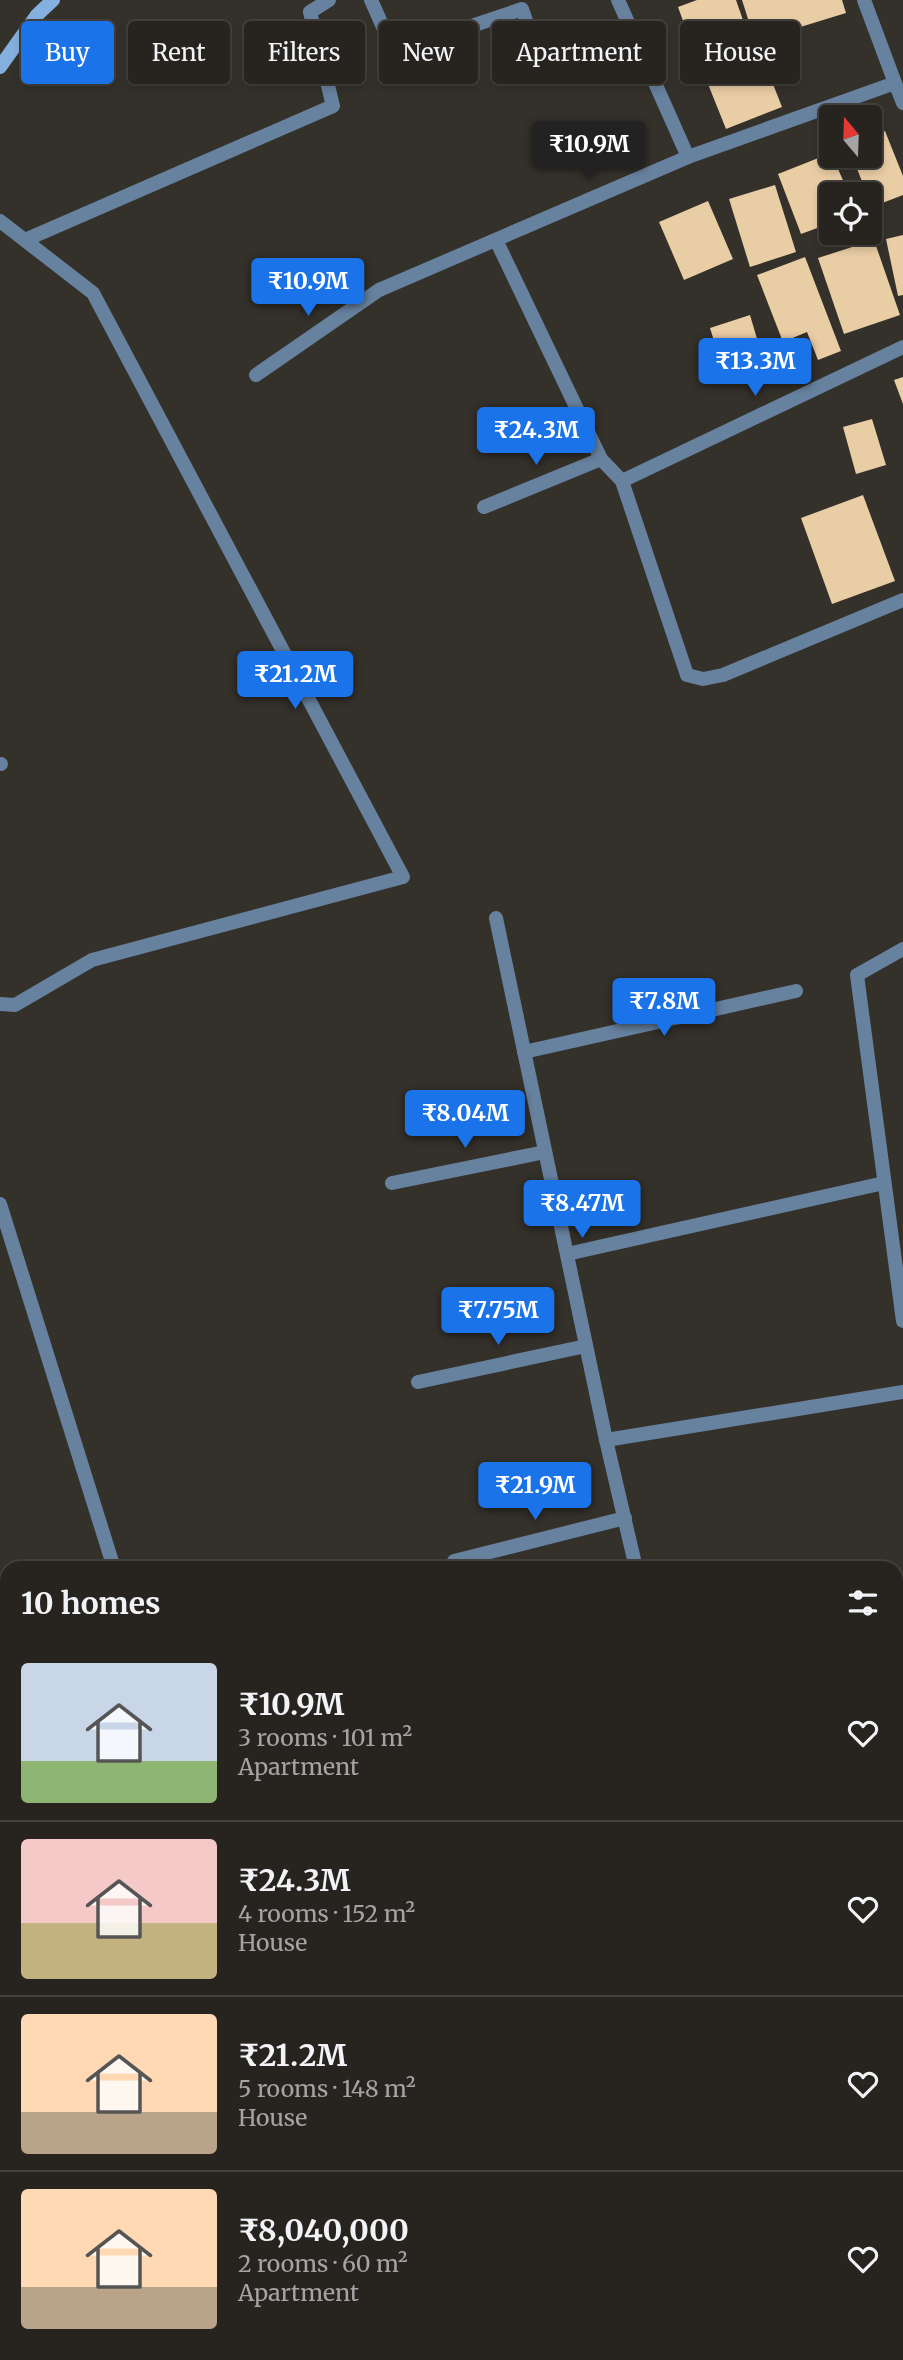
<!DOCTYPE html>
<html lang="en">
<head>
<meta charset="utf-8">
<style>
	:root { --surface:#272420; --page:#33302d; --text:#f1f3f6; --muted:#a4a4a5; --line:#43413e; --accent:#1a73e8 }
	body { margin:0; font-family:Merriweather,serif; background:var(--page); color:var(--text); height:100vh; display:flex; flex-direction:column; font-size:26px; white-space:nowrap }
	* { box-sizing:border-box; margin:0 }
	p { font-size:23px; color:var(--muted) }
	.icon { flex:none; width:38px; height:38px; fill:none; stroke:currentColor; stroke-width:2; stroke-linecap:round; stroke-linejoin:round }
	.map { position:relative; flex:1; overflow:hidden }
	.panel { position:absolute; left:0px; top:1561px; width:903px; height:800px; display:flex; flex-direction:column; background:var(--surface); border-radius:21px 21px 0 0; box-shadow:0 4px 10px #0003,0 0 0 2px var(--line) }
	.panel>* { flex:none }
	.hud { position:absolute; left:21px; top:21px; width:861px; height:63px; display:flex; gap:14px }
	.needle { width:46px; rotate:341deg }
	.buttons { position:absolute; left:819px; top:105px; display:grid; gap:14px }
	.buttons a { display:grid; place-items:center; width:63px; height:63px; border-radius:7px; background:var(--surface); box-shadow:0 4px 10px #0003,0 0 0 2px var(--line); font-size:35px }
	.price { position:absolute; translate:-50% -60px; padding:0 16px; border-radius:7px; background:var(--accent); color:#fff; font-size:23px; line-height:46px; filter:drop-shadow(0 2px 4px #0008) }
	.price::after { content:''; position:absolute; left:50%; top:42px; width:21px; height:16px; margin-left:-10px; background:inherit; clip-path:polygon(0 0,100% 0,50% 100%) }
	.price.on { background:#222; color:#fff }
	ul { padding:0; list-style:none }
	li { display:flex; align-items:center; gap:21px; height:175px; padding:0 21px }
	li+li { border-top:2px solid var(--line) }
	li span { display:grid; place-items:center; flex:none; width:196px; height:140px; border-radius:7px; color:#555 }
	li>.icon { margin-inline-start:auto }
	span .icon { width:84px; height:84px; fill:#fffc; stroke-width:1 }
	li b { font-size:30px }
	h2 { display:flex; justify-content:space-between; align-items:center; height:84px; padding:0 21px; font-size:30px }
	.tag { padding:0 24px; border-radius:7px; background:var(--surface); box-shadow:0 4px 10px #0003,0 0 0 2px var(--line); font-size:24px; line-height:63px }
	.tag.on { background:var(--accent); color:#fff }
	.map>svg:first-child { display:block }
	.building { fill:#e9cda5 }
	.lines { fill:none; stroke-linecap:round; stroke-linejoin:round }
	.street { stroke:#67829f; stroke-width:14 }
	.secondary { stroke:#84b0de; stroke-width:14 }
</style>
</head>
<body>
<div class="map">
<svg width="903" height="2360" viewBox="0 0 903 2360">
	<rect width="100%" height="100%" fill="#34302a"/>
	<g class="building">
		<polygon points="697,0 736,0 753,49 700,68 678,7"/>
		<polygon points="742,0 842,0 846,13 755,41"/>
		<polygon points="760,51 782,107 726,129 704,74"/>
		<polygon points="885,131 903,176 903,195 872,207 870,194 867,194 852,156 870,156 870,137"/>
		<polygon points="831,153 849,194 831,194 831,223 801,234 778,174"/>
		<polygon points="775,185 796,252 750,267 729,199"/>
		<polygon points="708,201 733,259 684,280 659,222"/>
		<polygon points="903,235 903,295 898,296 886,239"/>
		<polygon points="874,240 900,315 844,334 818,258"/>
		<polygon points="805,257 841,351 818,360 807,332 783,342 757,275"/>
		<polygon points="750,315 763,359 723,370 710,328"/>
		<polygon points="903,377 903,404 894,380"/>
		<polygon points="872,419 886,465 856,474 843,427"/>
		<polygon points="863,495 895,581 832,604 801,518"/>
	</g>
	<g class="lines">
		<g class="street">
			<polyline points="371,0 394,52 522,9 541,65"/>
			<polyline points="895,83 903,103"/>
			<polyline points="688,157 895,83 864,0"/>
			<polyline points="0,221 93,293 403,877 92,960 15,1005 0,1004"/>
			<polyline points="25,240 333,106 310,12 329,0"/>
			<polyline points="496,240 601,459 622,481 687,675 703,679 723,675 903,600"/>
			<polyline points="256,375 379,290 688,157 618,0"/>
			<polyline points="622,481 903,347"/>
			<polyline points="484,507 601,459"/>
			<polyline points="0,764 1,764"/>
			<polyline points="496,918 606,1440 636,1568"/>
			<polyline points="903,949 857,975 903,1321"/>
			<polyline points="524,1052 796,991"/>
			<polyline points="392,1183 545,1152"/>
			<polyline points="0,1204 114,1568"/>
			<polyline points="567,1254 884,1183"/>
			<polyline points="418,1382 586,1346"/>
			<polyline points="606,1440 903,1392"/>
			<polyline points="454,1561 625,1518"/>
			<polyline points="896,1586 903,1585"/>
			<polyline points="896,1764 903,1763"/>
			<polyline points="0,1867 7,1865"/>
			<polyline points="896,1978 903,1977"/>
			<polyline points="0,2024 7,2050"/>
			<polyline points="0,2157 7,2155"/>
			<polyline points="896,2223 903,2221"/>
			<polyline points="309,2354 310,2360"/>
			<polyline points="547,2354 549,2360"/>
			<polyline points="792,2354 793,2360"/>
			<polyline points="146,2360 169,2354"/>
		</g>
		<polyline class="secondary" points="0,67 37,15 53,0"/>
	</g>
</svg>
<div class="buttons">
<a><svg class="needle" viewBox="-14 -14 28 28"><path d="M0-13l5 13h-10z" fill="#e53935"/><path d="M0 13l5-13h-10z" fill="#a4a4a5"/></svg></a>
<a><svg class="icon" aria-label="locate" viewBox="0 0 24 24"><circle cx="12" cy="12" r="6"/><path d="M12 2v4M12 18v4M2 12h4M18 12h4"/></svg></a>
</div>
<b class="price on" style="left:589px;top:181px">₹10.9M</b>
<b class="price" style="left:308px;top:318px">₹10.9M</b>
<b class="price" style="left:755px;top:398px">₹13.3M</b>
<b class="price" style="left:536px;top:467px">₹24.3M</b>
<b class="price" style="left:295px;top:711px">₹21.2M</b>
<b class="price" style="left:664px;top:1038px">₹7.8M</b>
<b class="price" style="left:465px;top:1150px">₹8.04M</b>
<b class="price" style="left:582px;top:1240px">₹8.47M</b>
<b class="price" style="left:498px;top:1347px">₹7.75M</b>
<b class="price" style="left:535px;top:1522px">₹21.9M</b>
<div class="hud">
<a class="tag on">Buy</a>
<a class="tag">Rent</a>
<a class="tag">Filters</a>
<a class="tag">New</a>
<a class="tag">Apartment</a>
<a class="tag">House</a>
</div>
<section class="panel">
<h2>10 homes<svg class="icon" aria-label="filters" viewBox="0 0 24 24"><path d="M4 7h16M4 17h16"/><circle cx="9" cy="7" r="2"/><circle cx="15" cy="17" r="2"/></svg></h2>
<ul>
<li><span style="background:linear-gradient(#c9d6e8 70%,#8fb573 0)"><svg class="icon" aria-label="home" viewBox="0 0 24 24"><path d="M3 11l9-7 9 7M6 9v11h12V9"/></svg></span><div><b>₹10.9M</b><p>3 rooms · 101 m²</p><p>Apartment</p></div><svg class="icon" aria-label="heart" viewBox="0 0 24 24"><path d="M12 20l-8-8c-3-5 5-10 8-4 3-6 11-1 8 4z"/></svg></li>
<li><span style="background:linear-gradient(#f6c9c9 60%,#c2b280 0)"><svg class="icon" aria-label="home" viewBox="0 0 24 24"><path d="M3 11l9-7 9 7M6 9v11h12V9"/></svg></span><div><b>₹24.3M</b><p>4 rooms · 152 m²</p><p>House</p></div><svg class="icon" aria-label="heart" viewBox="0 0 24 24"><path d="M12 20l-8-8c-3-5 5-10 8-4 3-6 11-1 8 4z"/></svg></li>
<li><span style="background:linear-gradient(#ffd9b3 70%,#b9a48a 0)"><svg class="icon" aria-label="home" viewBox="0 0 24 24"><path d="M3 11l9-7 9 7M6 9v11h12V9"/></svg></span><div><b>₹21.2M</b><p>5 rooms · 148 m²</p><p>House</p></div><svg class="icon" aria-label="heart" viewBox="0 0 24 24"><path d="M12 20l-8-8c-3-5 5-10 8-4 3-6 11-1 8 4z"/></svg></li>
<li><span style="background:linear-gradient(#ffd9b3 70%,#b9a48a 0)"><svg class="icon" aria-label="home" viewBox="0 0 24 24"><path d="M3 11l9-7 9 7M6 9v11h12V9"/></svg></span><div><b>₹8,040,000</b><p>2 rooms · 60 m²</p><p>Apartment</p></div><svg class="icon" aria-label="heart" viewBox="0 0 24 24"><path d="M12 20l-8-8c-3-5 5-10 8-4 3-6 11-1 8 4z"/></svg></li>
</ul>
</section>
</div>
</body>
</html>
